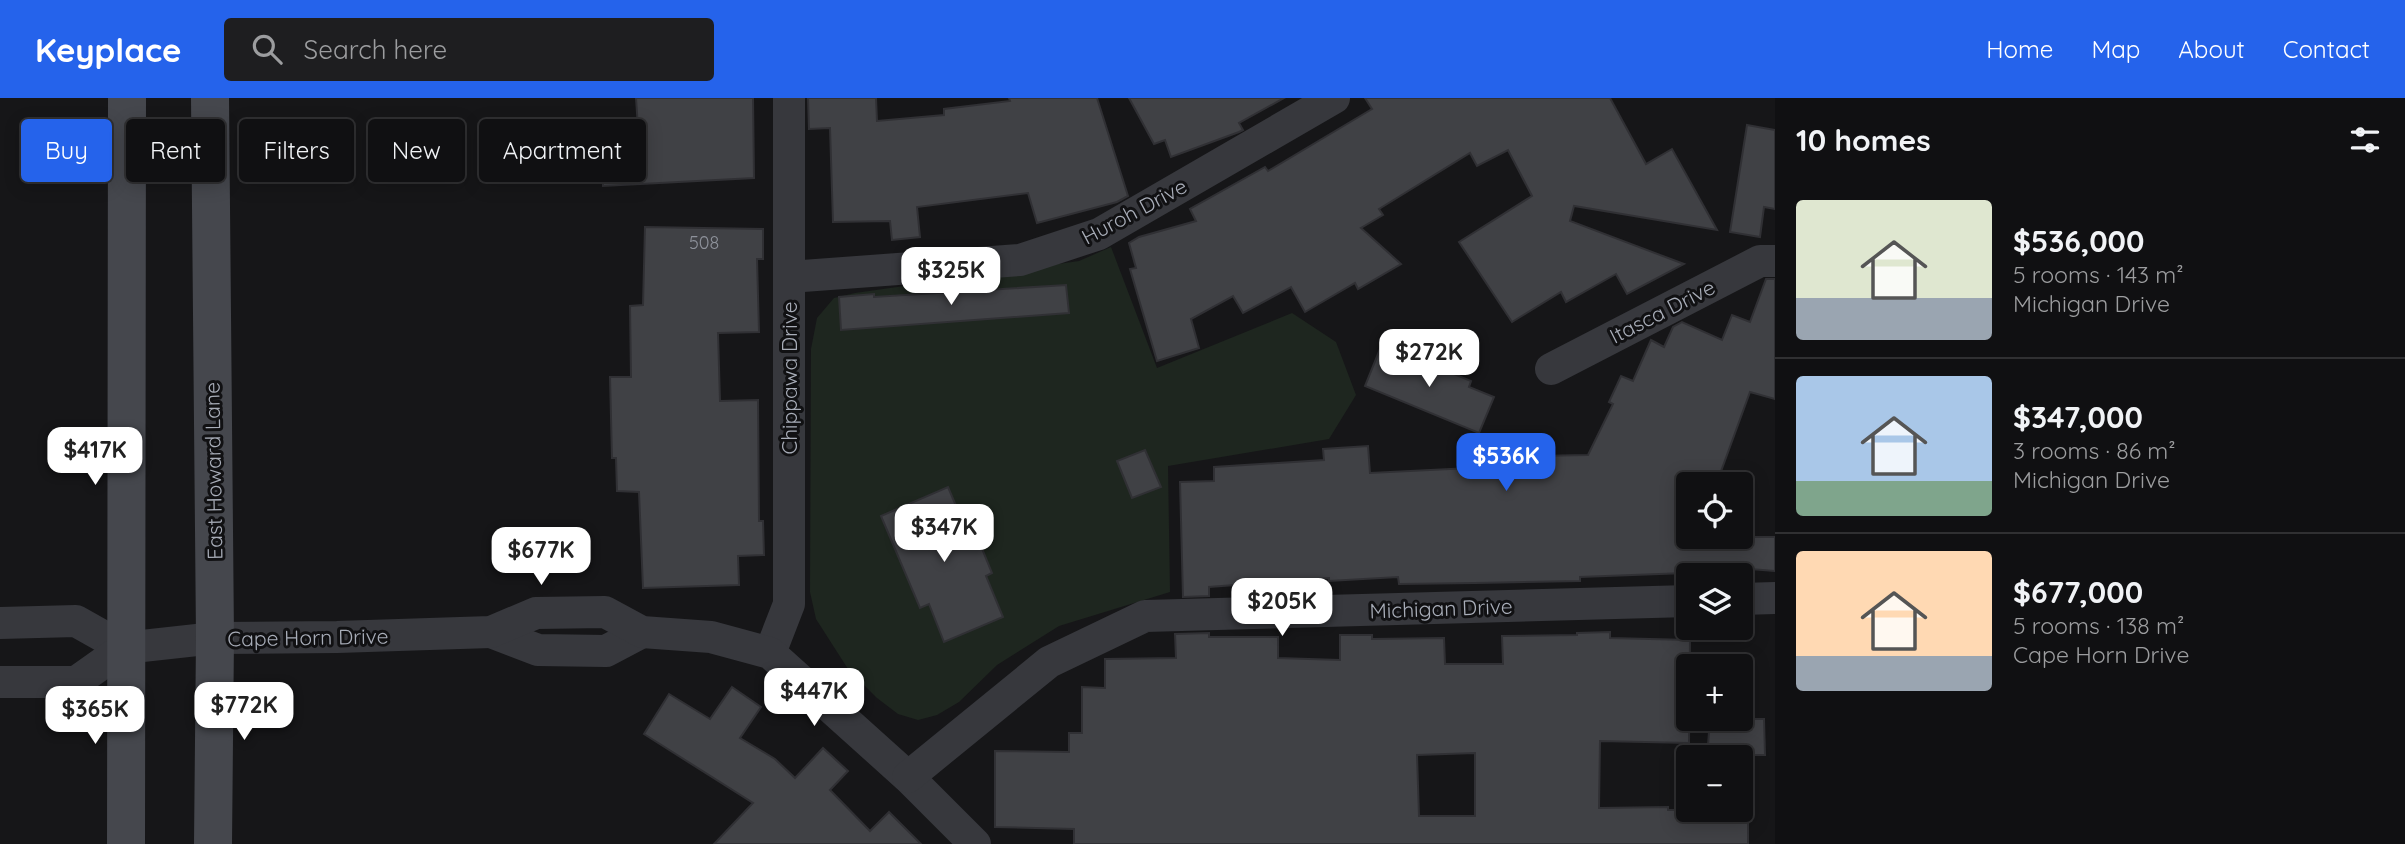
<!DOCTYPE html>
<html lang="en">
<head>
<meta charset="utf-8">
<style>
	:root { --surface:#101012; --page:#1e1e20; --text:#f1f3f6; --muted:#9c9d9f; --line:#303032; --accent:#2563eb }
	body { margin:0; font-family:Quicksand,sans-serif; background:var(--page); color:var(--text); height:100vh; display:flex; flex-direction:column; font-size:26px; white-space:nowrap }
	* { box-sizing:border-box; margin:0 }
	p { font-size:23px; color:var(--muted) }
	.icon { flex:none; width:38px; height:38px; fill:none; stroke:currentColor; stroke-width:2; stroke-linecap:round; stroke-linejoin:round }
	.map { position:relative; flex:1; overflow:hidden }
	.sheet { display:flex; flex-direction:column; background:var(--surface); width:630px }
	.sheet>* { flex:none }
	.guide { position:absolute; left:21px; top:21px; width:665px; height:63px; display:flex; gap:14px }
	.buttons { position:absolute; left:1676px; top:374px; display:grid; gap:14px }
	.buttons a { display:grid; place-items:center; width:77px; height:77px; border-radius:7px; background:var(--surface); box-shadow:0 4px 18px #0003,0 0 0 2px var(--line); font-size:35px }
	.price { position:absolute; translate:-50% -60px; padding:0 16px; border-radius:14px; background:#fff; color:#222; font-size:23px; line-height:46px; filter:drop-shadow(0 2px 4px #0008) }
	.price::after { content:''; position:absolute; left:50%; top:42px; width:21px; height:16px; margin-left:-10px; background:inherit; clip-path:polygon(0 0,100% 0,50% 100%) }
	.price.active { background:var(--accent); color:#fff }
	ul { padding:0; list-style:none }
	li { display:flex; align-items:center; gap:21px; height:175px; padding:0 21px }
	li+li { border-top:2px solid var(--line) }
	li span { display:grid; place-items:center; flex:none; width:196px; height:140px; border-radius:7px; color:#555 }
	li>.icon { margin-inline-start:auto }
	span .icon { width:84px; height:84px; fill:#fffc; stroke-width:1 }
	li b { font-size:30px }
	h2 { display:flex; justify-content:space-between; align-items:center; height:84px; padding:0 21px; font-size:30px }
	.tag { padding:0 24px; border-radius:7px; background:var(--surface); box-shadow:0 4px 18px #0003,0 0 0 2px var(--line); font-size:24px; line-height:63px }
	.tag.active { background:var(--accent); color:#fff }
	header { display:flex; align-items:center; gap:42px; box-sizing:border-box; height:98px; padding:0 35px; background:var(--accent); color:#fff }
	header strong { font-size:33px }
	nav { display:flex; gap:38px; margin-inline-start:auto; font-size:24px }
	.search { width:490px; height:63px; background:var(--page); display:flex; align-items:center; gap:18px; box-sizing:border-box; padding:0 24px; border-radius:7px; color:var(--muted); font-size:26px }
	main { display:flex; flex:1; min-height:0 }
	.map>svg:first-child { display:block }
	.green { fill:#1e261f }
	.building { fill:#404145; stroke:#303034; stroke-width:2; fill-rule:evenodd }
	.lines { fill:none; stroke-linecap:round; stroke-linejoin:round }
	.street { stroke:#37383d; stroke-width:32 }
	.secondary { stroke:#45474d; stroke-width:38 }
	.labels { text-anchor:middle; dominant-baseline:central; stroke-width:6; stroke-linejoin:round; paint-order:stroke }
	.number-label { font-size:18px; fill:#8e929b }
	.street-label { font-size:21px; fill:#a8adb8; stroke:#111113 }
</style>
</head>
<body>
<header>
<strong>Keyplace</strong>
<div class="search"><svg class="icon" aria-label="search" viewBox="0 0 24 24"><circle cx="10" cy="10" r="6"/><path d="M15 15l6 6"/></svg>Search here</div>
<nav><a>Home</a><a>Map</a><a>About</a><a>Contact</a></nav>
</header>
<main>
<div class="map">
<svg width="1775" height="746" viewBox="0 0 1775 746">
	<rect width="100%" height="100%" fill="#161618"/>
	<polygon class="green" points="1111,149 1157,270 1292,215 1336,244 1356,297 1329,341 1168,368 1170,494 1059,528 997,567 959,604 937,617 918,622 898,616 877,600 848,571 816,521 810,494 811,251 817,220 834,200 855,195 1079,163"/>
	<g class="building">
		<polygon points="636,0 753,0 754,80 603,88 602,62 640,60"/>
		<polygon points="808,0 876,0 877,23 944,17 944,11 1010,3 1009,0 1097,0 1128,98 1117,104 1037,125 1028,95 917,109 920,139 892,142 890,123 833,124 830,30 809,31"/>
		<polygon points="1129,0 1284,0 1239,25 1243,32 1239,34 1171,59 1165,42 1154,46"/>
		<polygon points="1365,0 1610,0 1646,66 1672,51 1717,132 1574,108 1570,123 1684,166 1627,196 1616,176 1566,204 1561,194 1512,224 1459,144 1532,98 1508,52 1477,68 1470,55 1379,111 1383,117 1361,130 1401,166 1358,191 1355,185 1305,214 1291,189 1243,215 1233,198 1191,221 1199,250 1157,263 1130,171 1136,170 1129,145 1139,139 1196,123 1190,111 1265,69 1268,73 1372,11"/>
		<polygon points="1747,27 1775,32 1775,111 1764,109 1760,139 1730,134"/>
		<polygon points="645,129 763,131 763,161 757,161 759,234 718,235 720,303 758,302 759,423 763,423 764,457 738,458 739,487 643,490 639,394 617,393 616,360 612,360 610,279 631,279 630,208 643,207"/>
		<polygon points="1766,181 1775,181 1775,301 1750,294 1716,387 1689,387 1689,439 1775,439 1775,473 1712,468 1712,474 1580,479 1580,483 1475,485 1399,486 1398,479 1329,483 1329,480 1209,489 1209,498 1183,499 1180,384 1214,383 1214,369 1324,362 1323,351 1368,348 1370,375 1553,366 1533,358 1588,357 1613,306 1609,304 1621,278 1633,283 1651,242 1664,249 1673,229 1682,224 1722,242 1732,217 1750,224"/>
		<polygon points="1066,187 1069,215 841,232 839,199 874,196 874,199"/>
		<polygon points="1382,246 1471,283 1469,289 1494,299 1479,335 1365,288"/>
		<polygon points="1145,352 1161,389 1132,400 1117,363"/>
		<polygon points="948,389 965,429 972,426 992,475 986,478 1003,519 944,544 929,506 920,510 881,418"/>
		<path d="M1610,534v6l80,2 -1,103 -89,-2 -1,67 69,-1v3h80v34h-674v-15l-79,-2v-76l74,1v-19h13v-46l23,1v-29l71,-1 -1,-24 34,-1v4h69v21l62,2v-25h32v4l72,-1 1,26h58l-1,-28 75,-1v-2zM1475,655v63h-56l-2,-61z"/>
		<polygon points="732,589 761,609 740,640 775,661 795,680 823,650 848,673 830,692 870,733 889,714 921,746 714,746 753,705 644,636 669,596 710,621"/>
		<polygon points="1710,621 1764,621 1765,657 1748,657 1748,660 1707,660"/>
	</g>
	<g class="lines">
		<g class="street">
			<polyline points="789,179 1020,162 1099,136 1334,0"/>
			<polyline points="1551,271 1760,163 1775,163"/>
			<polyline points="1741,501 1775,500"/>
			<polyline points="0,525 76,523 124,550"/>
			<polyline points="491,534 538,552 606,553 642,534"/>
			<polyline points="770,555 789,506 789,0"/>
			<polyline points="0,584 76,584 124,550 215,540 337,539 491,534 536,515 605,514 642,534 711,539 770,555 908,679 975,746"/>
			<polyline points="908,679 1049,564 1145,518 1689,503"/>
		</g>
		<g class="secondary">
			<polyline points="210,0 215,540 213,746"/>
			<polyline points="126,746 127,0"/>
		</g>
	</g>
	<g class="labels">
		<g class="number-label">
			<text x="704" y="144">508</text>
		</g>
		<g class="street-label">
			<text transform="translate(1134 113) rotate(-28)">Huroh Drive</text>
			<text transform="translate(1662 213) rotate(-27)">Itasca Drive</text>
			<text transform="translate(789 280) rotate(-90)">Chippawa Drive</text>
			<text transform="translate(213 373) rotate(-91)">East Howard Lane</text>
			<text transform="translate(1441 510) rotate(-2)">Michigan Drive</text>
			<text transform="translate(308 539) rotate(-1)">Cape Horn Drive</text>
		</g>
	</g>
</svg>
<div class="buttons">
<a><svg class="icon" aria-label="locate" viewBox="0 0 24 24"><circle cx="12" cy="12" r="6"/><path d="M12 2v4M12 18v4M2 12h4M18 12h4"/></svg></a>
<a><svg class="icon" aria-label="layers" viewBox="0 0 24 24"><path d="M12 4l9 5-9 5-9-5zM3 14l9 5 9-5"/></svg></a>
<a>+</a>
<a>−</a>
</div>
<b class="price" style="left:951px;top:209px">$325K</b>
<b class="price" style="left:1429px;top:291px">$272K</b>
<b class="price" style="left:95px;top:389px">$417K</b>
<b class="price active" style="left:1506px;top:395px">$536K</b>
<b class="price" style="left:944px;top:466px">$347K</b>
<b class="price" style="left:541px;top:489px">$677K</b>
<b class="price" style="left:1282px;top:540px">$205K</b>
<b class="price" style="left:814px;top:630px">$447K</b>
<b class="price" style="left:244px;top:644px">$772K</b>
<b class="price" style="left:95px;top:648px">$365K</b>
<div class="guide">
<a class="tag active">Buy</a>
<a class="tag">Rent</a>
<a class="tag">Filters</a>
<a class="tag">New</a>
<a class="tag">Apartment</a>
</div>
</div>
<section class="sheet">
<h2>10 homes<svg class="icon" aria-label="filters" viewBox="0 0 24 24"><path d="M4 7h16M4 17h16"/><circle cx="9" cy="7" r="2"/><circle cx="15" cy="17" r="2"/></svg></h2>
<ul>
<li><span style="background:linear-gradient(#dfe7d0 70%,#9aa5b1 0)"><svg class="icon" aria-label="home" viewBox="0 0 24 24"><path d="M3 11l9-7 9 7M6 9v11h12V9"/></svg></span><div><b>$536,000</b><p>5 rooms · 143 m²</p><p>Michigan Drive</p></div></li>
<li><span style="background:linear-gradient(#a9c7e8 75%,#7fa58c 0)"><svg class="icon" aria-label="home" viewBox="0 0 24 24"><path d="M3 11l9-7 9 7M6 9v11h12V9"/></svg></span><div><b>$347,000</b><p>3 rooms · 86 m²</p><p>Michigan Drive</p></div></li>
<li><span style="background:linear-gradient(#ffd9b3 75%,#9aa5b1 0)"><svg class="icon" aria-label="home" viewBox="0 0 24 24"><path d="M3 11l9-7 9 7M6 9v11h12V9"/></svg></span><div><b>$677,000</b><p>5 rooms · 138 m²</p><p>Cape Horn Drive</p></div></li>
</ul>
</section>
</main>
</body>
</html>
